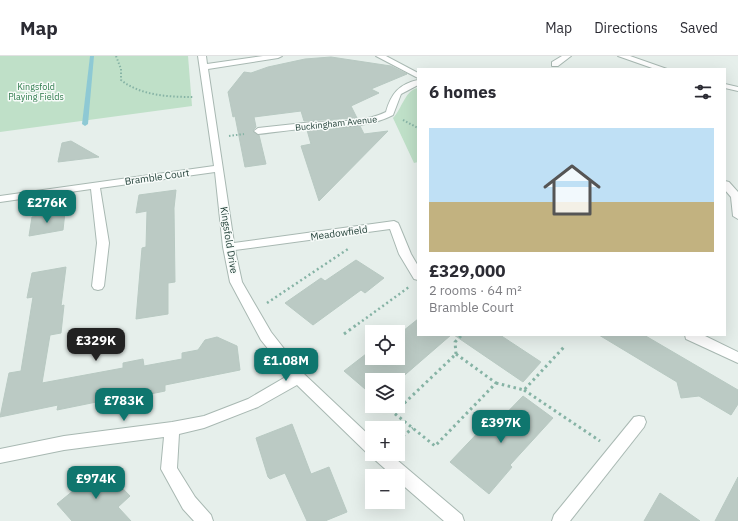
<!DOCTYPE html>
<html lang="en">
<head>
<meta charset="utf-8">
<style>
	:root { --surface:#fff; --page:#f2f2f3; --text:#2b2b33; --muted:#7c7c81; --line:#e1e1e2; --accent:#0f766e }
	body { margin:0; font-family:"IBM Plex Sans",sans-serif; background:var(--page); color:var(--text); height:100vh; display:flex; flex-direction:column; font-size:15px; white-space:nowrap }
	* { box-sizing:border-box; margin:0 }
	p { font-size:13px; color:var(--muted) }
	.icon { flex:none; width:22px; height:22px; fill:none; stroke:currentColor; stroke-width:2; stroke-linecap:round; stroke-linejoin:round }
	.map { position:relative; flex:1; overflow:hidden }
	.details { position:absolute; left:417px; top:12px; width:309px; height:268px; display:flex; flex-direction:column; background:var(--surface); border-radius:0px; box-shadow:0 4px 16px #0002 }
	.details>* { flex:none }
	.buttons { position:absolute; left:365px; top:269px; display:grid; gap:8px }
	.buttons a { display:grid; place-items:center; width:40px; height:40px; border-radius:0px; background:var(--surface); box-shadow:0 4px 16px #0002; font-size:20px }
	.price { position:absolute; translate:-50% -34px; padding:0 9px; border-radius:8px; background:var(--accent); color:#fff; font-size:13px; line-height:26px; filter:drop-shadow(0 1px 2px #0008) }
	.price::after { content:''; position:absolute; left:50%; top:24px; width:12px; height:9px; margin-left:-6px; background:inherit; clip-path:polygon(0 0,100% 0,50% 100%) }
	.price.on { background:#222; color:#fff }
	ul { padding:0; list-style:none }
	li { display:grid; align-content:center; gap:8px; height:212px; padding:0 12px }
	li+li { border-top:1px solid var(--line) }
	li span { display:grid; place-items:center; height:124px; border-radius:0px; color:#555 }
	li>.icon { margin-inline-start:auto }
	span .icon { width:72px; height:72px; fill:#fffc; stroke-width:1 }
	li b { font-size:17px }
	h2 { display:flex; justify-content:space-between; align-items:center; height:48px; padding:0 12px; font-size:17px }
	header { display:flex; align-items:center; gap:24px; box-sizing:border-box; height:56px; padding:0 20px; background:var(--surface); border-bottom:1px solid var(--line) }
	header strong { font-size:19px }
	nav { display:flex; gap:22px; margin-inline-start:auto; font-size:14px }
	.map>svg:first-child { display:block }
	.green { fill:#bfe0c8 }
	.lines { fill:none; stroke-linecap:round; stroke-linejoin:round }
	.stream { fill:#8ec9d4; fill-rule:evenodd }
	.building { fill:#bbcac4; stroke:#b8c9c2 }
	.minor-casing { stroke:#a8b8b2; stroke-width:2 }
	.path-far2 { stroke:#86b3a5; stroke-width:2; stroke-dasharray:1.5 2; stroke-linecap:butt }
	.path-far1 { stroke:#86b3a5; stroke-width:2.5; stroke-dasharray:2 3; stroke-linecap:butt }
	.path { stroke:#86b3a5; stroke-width:3; stroke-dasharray:2.5 3.5; stroke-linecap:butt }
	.minor { fill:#fff; fill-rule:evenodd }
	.labels { text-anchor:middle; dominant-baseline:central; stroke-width:3; stroke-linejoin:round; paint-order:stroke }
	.far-park-label { font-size:9px; fill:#2d7a4b; stroke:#f7fbf9 }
	.far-street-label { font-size:9px; fill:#24423a; stroke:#f7fbf9 }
	.street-label { font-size:10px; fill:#24423a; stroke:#f7fbf9 }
</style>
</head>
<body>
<header>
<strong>Map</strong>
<nav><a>Map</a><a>Directions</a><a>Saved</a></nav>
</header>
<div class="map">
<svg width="738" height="465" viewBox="0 0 738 465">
	<rect width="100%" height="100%" fill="#e6efeb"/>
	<g class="green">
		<polygon points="0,0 188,0 192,50 0,76"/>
		<path d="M418,32v74l-4,1 -21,-45c9,-9 12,-28 25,-30z"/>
	</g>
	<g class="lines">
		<polygon class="stream" points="90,0 94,0 88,68 85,70 82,68"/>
	</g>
	<g class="building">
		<polygon points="331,1 391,10 407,18 371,33 379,37 351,50 357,62 304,65 301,55 254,61 256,71 252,75 259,79 266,108 245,111 235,60 233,61 228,36 244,16 251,17 268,11 305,3"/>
		<polygon points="360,70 364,78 388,75 319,145 301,90 311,88 307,74"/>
		<polygon points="71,85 99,101 58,106 62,87"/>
		<polygon points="176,134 174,152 175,226 168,227 168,258 136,263 142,192 146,191 147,155 136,157 139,139"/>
		<polygon points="65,156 63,174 29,180 32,161"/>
		<polygon points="356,204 384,222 365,237 361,234 313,269 285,247 321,222 325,225"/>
		<polygon points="66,211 61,250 64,249 61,277 50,279 42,327 123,312 123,307 143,303 144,310 182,303 182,297 198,294 205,284 217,281 237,290 240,314 165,329 165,335 121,344 121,341 57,354 58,349 0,361 9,317 21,315 33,241 27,242 32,217"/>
		<polygon points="418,263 418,279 451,279 399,324 372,324 372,339 344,315 366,298 370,301 372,299 372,302 398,302 398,279"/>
		<polygon points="454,279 500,279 541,306 523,326"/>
		<polygon points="599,279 644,279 738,334 738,348 731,359 699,340 681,342 677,326"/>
		<polygon points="523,340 553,362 510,409 512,411 489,438 450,406 488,366 493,371"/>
		<polygon points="292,368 311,418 329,411 347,456 325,465 307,465 285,417 270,423 268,421 256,382"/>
		<polygon points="102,411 130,440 118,451 131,465 72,465 57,448"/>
		<polygon points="738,421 738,465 715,465"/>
		<polygon points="660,437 700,465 644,465"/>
	</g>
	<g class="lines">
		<g class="minor-casing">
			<g id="minor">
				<polygon points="198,0 206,0 207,8 263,0 282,0 278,2 208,13 234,187 394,165 398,167 399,169 411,198 418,210 418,224 414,223 399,198 390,173 235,194 242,226 271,276 303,317 372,382 372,398 390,398 462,459 464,465 444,465 398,425 398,420 393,420 374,403 372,399 367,397 297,329 258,351 204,372 179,378 177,412 195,441 211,459 213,465 194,465 183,453 161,413 164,381 64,394 0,407 0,393 64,380 172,366 204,360 248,343 289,319 261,284 230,226 223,191 215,116 100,132 109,187 104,230 102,233 98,234 94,233 92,230 97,187 91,133 0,146 0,140 214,110"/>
				<polygon points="376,0 386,0 418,17 418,22"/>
				<polygon points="562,0 571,0 558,10 552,10 552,6"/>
				<polygon points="618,0 630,0 667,13 655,13"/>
				<path d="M418,24v5l-17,9 -8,21c-25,13 -52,11 -79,13 -19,1 -37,4 -56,6l-4,-3 4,-3c18,-2 37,-4 55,-6 25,-1 50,1 73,-10 5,-18 13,-28 32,-32z"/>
				<polygon points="725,28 738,31 738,35 725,32"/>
				<polygon points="725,125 729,126 738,136 738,163 733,160 731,141 725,134"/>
				<polygon points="685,279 703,279 738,296 738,307 686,283"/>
				<polygon points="639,360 644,361 646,366 644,371 570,465 552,465 554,459 634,361"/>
			</g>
		</g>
		<g class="path-far2">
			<path d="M116,0l5,13v11c20,16 49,17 73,17"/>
			<polyline points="403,64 418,72"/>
			<polyline points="229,80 244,78"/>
		</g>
		<g class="path-far1">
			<polyline points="267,247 348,193"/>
			<polyline points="358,268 409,231"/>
		</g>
		<g class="path">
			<polyline points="344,278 359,267"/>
			<polygon points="456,298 496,327 435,390 394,357"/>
			<polyline points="456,298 455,286 462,279"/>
			<polyline points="496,327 524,334 564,291"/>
			<polyline points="524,334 600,385"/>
			<polyline points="398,384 413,372"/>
		</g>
		<use href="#minor" class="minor"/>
	</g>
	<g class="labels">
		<g class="far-park-label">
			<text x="36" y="30">Kingsfold<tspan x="36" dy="10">Playing Fields</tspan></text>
		</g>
		<g class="far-street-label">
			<text transform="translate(336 67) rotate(-6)">Buckingham Avenue</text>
		</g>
		<g class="street-label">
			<text transform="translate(157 121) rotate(-8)">Bramble Court</text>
			<text transform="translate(339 177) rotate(-8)">Meadowfield</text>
			<text transform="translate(229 184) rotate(81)">Kingsfold Drive</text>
		</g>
	</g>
</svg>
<div class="buttons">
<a><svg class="icon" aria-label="locate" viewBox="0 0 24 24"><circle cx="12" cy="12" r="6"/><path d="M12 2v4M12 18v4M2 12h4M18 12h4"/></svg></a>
<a><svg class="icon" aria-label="layers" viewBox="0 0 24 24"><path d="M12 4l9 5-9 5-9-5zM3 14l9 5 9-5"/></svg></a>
<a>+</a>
<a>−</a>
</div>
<b class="price" style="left:47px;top:168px">£276K</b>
<b class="price on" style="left:96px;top:306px">£329K</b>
<b class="price" style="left:286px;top:326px">£1.08M</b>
<b class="price" style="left:124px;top:366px">£783K</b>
<b class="price" style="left:501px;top:388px">£397K</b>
<b class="price" style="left:96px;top:444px">£974K</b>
<section class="details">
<h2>6 homes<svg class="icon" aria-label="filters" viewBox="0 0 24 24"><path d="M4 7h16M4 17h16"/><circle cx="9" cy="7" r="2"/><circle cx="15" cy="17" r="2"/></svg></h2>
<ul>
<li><span style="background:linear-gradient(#bfe0f5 60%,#c2b280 0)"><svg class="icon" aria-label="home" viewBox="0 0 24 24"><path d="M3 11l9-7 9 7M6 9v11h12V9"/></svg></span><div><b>£329,000</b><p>2 rooms · 64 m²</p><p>Bramble Court</p></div></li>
</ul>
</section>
</div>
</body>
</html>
